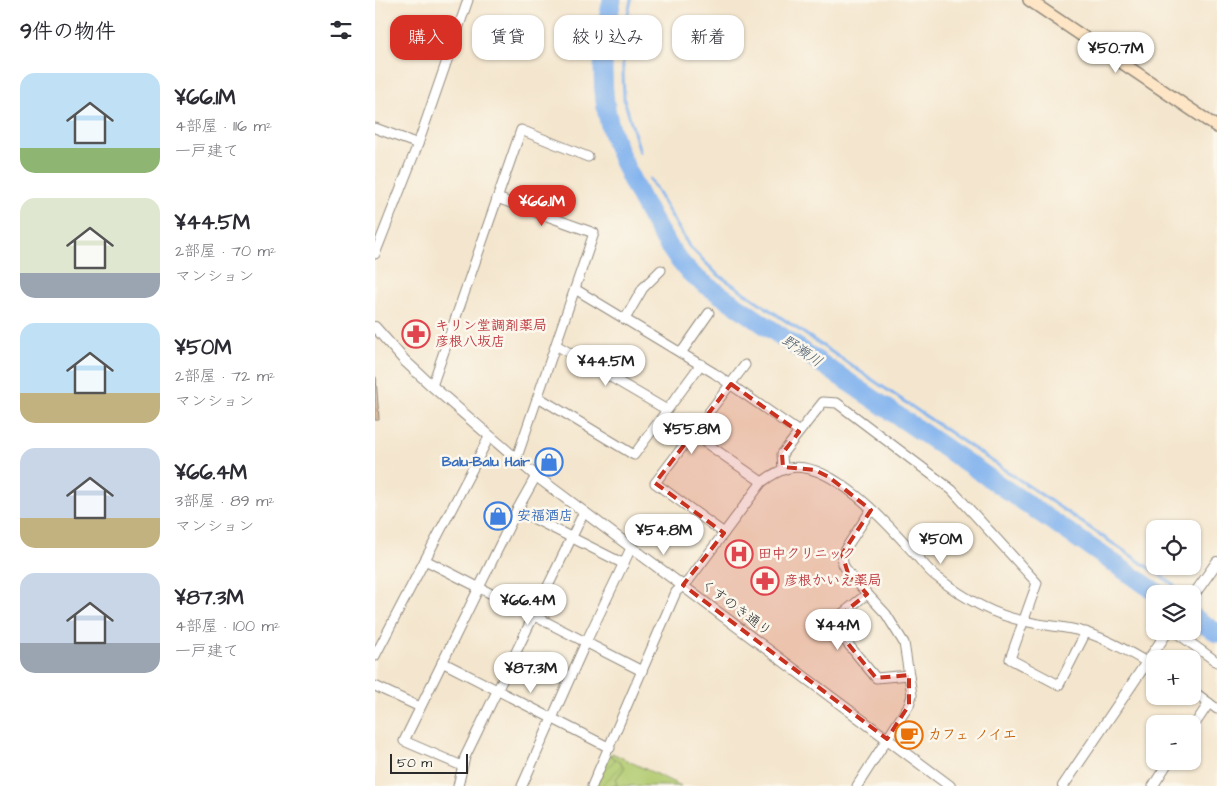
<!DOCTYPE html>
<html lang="ja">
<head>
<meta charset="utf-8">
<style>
	:root { --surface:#fff; --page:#f7f7f7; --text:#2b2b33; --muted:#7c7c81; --accent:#d93025 }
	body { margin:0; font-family:"Architects Daughter","Klee One",sans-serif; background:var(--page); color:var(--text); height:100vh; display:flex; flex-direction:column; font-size:19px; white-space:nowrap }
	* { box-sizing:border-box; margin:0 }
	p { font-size:16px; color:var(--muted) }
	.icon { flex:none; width:28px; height:28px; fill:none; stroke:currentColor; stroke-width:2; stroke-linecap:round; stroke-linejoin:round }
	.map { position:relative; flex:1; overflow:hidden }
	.details { display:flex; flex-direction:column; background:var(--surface); width:375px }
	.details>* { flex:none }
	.guide { position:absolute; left:15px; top:15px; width:475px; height:45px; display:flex; gap:10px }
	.controls { position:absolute; left:771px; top:520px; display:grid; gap:10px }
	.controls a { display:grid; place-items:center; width:55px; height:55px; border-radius:10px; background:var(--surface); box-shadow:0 1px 4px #0004; font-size:25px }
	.scale { position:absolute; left:15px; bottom:12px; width:78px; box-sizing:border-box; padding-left:5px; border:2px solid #2b2b2b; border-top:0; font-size:14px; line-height:18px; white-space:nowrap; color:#2b2b2b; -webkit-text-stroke:4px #fbf7ec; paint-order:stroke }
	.price { position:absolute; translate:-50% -42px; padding:0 11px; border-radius:18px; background:#fff; color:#222; font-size:16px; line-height:32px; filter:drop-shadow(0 1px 2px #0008) }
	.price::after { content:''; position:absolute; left:50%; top:30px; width:15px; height:11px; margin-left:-8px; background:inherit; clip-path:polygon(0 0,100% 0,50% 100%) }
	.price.on { background:var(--accent); color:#fff }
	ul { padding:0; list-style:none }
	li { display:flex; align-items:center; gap:15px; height:125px; padding:0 20px }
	li span { display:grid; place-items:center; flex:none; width:140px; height:100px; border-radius:15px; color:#555 }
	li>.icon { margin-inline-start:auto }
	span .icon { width:60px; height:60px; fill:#fffc; stroke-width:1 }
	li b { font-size:21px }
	h2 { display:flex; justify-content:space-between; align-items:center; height:60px; padding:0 20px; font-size:21px }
	.tag { padding:0 18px; border-radius:15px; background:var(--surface); box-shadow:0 1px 4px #0004; font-size:18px; line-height:45px }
	.tag.on { background:var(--accent); color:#fff }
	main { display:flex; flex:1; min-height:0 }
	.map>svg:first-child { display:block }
	.park { fill:#b2cb71; stroke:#6e7b4e }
	.garden { fill:url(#garden-furrows); stroke:#6e7b4e }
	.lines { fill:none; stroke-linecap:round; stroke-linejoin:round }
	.stream { stroke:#82b3ee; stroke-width:3 }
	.river { stroke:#82b3ee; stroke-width:19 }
	.building { fill:url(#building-cross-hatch) }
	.minor-casing { stroke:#90887c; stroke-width:11 }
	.tertiary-casing { stroke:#90887c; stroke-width:12 }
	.secondary-casing { stroke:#90887c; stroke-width:14 }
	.minor { stroke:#fff; stroke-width:9 }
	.tertiary { stroke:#fff; stroke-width:10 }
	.secondary { stroke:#fde5c5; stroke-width:11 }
	.marked { fill:#c8321e; fill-opacity:0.2; stroke:#c8321e; stroke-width:4; stroke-dasharray:10 6; stroke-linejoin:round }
	.labels { text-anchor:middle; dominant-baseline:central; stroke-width:5; stroke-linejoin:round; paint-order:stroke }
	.health-label { font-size:14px; font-weight:bold; fill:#be3a42; stroke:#fbf7ec; text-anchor:start }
	.shop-label { font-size:14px; font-weight:bold; fill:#366cbe; stroke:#fbf7ec; text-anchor:end }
	.street-label { font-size:14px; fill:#2b2b2b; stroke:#fbf7ec }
	.food-label { font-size:14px; font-weight:bold; fill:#c56008; stroke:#fbf7ec; text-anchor:start }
	.water-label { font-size:15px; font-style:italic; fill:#495b6f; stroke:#fbf7ec }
</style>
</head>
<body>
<main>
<section class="details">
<h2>9件の物件<svg class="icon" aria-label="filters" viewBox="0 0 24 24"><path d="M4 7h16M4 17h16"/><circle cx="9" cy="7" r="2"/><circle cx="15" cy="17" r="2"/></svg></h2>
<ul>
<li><span style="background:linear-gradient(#bfe0f5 75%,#8fb573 0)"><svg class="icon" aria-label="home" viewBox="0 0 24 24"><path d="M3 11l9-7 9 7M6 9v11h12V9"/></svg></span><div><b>¥66.1M</b><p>4部屋 · 116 m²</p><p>一戸建て</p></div></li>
<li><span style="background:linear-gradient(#dfe7d0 75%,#9aa5b1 0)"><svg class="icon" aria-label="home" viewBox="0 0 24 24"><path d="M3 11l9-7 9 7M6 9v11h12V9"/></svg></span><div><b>¥44.5M</b><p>2部屋 · 70 m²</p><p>マンション</p></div></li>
<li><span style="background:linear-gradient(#bfe0f5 70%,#c2b280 0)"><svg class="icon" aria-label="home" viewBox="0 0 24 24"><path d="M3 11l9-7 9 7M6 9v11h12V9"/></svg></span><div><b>¥50M</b><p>2部屋 · 72 m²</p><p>マンション</p></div></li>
<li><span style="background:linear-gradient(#c9d6e8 70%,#c2b280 0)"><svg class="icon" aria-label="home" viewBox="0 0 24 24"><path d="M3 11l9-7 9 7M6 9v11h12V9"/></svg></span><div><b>¥66.4M</b><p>3部屋 · 89 m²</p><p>マンション</p></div></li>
<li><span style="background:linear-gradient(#c9d6e8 70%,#9aa5b1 0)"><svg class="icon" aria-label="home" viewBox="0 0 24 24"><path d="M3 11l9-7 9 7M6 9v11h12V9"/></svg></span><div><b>¥87.3M</b><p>4部屋 · 100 m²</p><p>一戸建て</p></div></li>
</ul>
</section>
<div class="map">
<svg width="842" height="786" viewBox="0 0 842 786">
	<defs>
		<pattern id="garden-furrows" width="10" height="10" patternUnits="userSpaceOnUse" patternTransform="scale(1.25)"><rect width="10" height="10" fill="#b2cb71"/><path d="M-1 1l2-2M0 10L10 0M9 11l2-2" fill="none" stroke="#99ae62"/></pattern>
		<pattern id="building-cross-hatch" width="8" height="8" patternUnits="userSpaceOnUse" patternTransform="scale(1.25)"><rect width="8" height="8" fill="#dca571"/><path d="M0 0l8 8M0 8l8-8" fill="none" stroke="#b3875d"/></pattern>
	</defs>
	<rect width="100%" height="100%" fill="#fbf7ec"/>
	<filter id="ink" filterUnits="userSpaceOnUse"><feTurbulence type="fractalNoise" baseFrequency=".02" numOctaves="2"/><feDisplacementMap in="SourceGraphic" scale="10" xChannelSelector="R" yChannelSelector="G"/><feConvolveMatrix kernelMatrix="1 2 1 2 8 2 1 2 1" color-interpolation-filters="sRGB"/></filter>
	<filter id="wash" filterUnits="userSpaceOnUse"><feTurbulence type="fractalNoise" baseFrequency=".0096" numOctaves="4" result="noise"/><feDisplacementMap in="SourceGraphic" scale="20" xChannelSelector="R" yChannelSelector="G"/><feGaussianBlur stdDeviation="1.12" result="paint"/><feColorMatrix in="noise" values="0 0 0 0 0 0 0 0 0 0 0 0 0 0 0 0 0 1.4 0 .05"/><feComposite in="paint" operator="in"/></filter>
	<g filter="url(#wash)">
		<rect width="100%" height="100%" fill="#f4e6ce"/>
		<polygon class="park" points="237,753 306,786 221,786"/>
		<polygon class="garden" points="234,754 250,767 241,779 242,786 219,786"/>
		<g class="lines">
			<g class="stream">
				<polyline points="256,0 247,43 249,99 265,152"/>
				<polyline points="275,179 314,246 342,274 799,585 802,594"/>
			</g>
			<g class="river">
				<path d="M237,0c-9,38 -13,84 -3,122 11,41 55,130 87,156l463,316"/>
				<polyline points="818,617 842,633"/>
			</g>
		</g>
		<g id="blocks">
			<polygon class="building" points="0,377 1,377 4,420 0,420"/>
		</g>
	</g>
	<g filter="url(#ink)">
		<use href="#blocks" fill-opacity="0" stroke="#90887c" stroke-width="1"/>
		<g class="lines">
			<g class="minor-casing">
				<g id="minor">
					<polyline points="0,128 43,144"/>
					<polyline points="122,198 219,233 141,460"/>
					<polyline points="0,254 43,144 93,0"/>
					<polyline points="200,289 339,373 424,432"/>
					<polyline points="250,319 268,288 286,270"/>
					<polyline points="181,345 292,410"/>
					<polyline points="306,353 334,313"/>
					<polyline points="57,386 146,130 213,157"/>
					<polyline points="163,397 259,455 326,364"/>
					<polyline points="318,434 387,482"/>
					<polyline points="408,470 407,454 448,402 462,403 577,490 662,583 635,659 684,685 711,632"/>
					<polyline points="142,510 249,564"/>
					<polyline points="349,533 280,483 370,365"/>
					<polyline points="50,560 267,671"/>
					<polyline points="492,594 459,620 459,627 501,678 534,675"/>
					<polyline points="799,631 842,662"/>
					<polyline points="0,656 114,437"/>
					<polyline points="67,662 235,748"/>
					<polyline points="0,686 45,707"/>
					<polyline points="818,691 842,709"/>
					<polyline points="818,727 834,703"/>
					<polyline points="87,766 29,741 142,510 161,476"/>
					<polyline points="83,786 90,757 209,512"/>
					<polyline points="147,786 211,642 256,548"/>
					<path d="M217,786l84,-194 13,-12 73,-98c8,-6 17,-12 27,-14 41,-9 99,56 124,84 8,8 15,19 24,25 24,19 56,38 87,44 20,5 40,5 60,11 24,7 49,22 71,35"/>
					<polyline points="482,786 534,705 537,695 529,643 511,614 473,573 468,564 467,554 496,510"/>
					<polyline points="778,786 794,761"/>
				</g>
			</g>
			<g class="tertiary-casing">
				<g id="tertiary">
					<polyline points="0,327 30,361 57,386 161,476 575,786"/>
					<polyline points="818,596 842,562"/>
					<polyline points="688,786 793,631"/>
				</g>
			</g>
			<g class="secondary-casing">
				<polyline id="secondary" points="654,0 842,127"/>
			</g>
			<use href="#minor" class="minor"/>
			<use href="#tertiary" class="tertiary"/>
			<use href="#secondary" class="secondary"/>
		</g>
	</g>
	<path class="marked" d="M356,384l68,48 -17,22 1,13 32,3 14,7 42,33 -29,44 6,19 19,21 -36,29 45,55 33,-3v30l-22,34 -204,-154 41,-52 -69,-50z"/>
	<defs>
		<g id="pharmacy-ring" transform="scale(1.4375)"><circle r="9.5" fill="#fbf7ec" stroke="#e0444e" stroke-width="1.5"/><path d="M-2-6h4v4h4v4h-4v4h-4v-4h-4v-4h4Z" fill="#e0444e"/></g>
		<g id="shop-ring" transform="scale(1.4375)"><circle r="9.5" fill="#fbf7ec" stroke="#3f7fe0" stroke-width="1.5"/><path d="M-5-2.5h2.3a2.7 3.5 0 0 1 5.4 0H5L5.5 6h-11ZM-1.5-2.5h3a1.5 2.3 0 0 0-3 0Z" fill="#3f7fe0"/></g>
		<g id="hospital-ring" transform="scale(1.4375)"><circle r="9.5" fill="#fbf7ec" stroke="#e0444e" stroke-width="1.5"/><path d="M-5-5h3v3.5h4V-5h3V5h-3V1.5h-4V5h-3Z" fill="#e0444e"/></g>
		<g id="cafe-ring" transform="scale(1.4375)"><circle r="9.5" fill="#fbf7ec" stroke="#e8710a" stroke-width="1.5"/><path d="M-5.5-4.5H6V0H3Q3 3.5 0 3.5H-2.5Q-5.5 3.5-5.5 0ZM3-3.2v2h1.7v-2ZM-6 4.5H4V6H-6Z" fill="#e8710a"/></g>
	</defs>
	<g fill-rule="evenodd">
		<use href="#pharmacy-ring" x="41" y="334"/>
		<use href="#shop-ring" x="174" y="462"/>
		<use href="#shop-ring" x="123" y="516"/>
		<use href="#hospital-ring" x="364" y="554"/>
		<use href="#pharmacy-ring" x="390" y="581"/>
		<use href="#cafe-ring" x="534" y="735"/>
	</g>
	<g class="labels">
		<g class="health-label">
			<text x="60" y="326">キリン堂調剤薬局<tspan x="60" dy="16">彦根八坂店</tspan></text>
			<text x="383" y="554">田中クリニック</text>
			<text x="409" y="581">彦根かいえ薬局</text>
		</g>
		<g class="shop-label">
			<text x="155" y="462">Balu-Balu Hair</text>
			<text x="142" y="516" text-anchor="start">安福酒店</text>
		</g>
		<g class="street-label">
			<text transform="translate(361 608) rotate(37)">くすのき通り</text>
		</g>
		<g class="food-label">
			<text x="553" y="735">カフェ ノイエ</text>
		</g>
		<g class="water-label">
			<text transform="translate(427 351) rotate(34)">野瀬川</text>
		</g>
	</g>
</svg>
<div class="controls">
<a><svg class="icon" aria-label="locate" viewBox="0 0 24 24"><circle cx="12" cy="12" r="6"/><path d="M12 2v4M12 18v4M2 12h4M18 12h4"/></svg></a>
<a><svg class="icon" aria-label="layers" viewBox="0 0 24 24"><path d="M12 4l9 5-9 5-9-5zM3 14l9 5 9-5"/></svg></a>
<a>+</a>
<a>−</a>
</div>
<div class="scale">50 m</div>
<b class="price" style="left:741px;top:74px">¥50.7M</b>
<b class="price on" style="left:167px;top:227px">¥66.1M</b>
<b class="price" style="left:231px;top:387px">¥44.5M</b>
<b class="price" style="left:317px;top:455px">¥55.8M</b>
<b class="price" style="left:289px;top:556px">¥54.8M</b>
<b class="price" style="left:566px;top:565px">¥50M</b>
<b class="price" style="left:153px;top:626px">¥66.4M</b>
<b class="price" style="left:463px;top:651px">¥44M</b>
<b class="price" style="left:156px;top:694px">¥87.3M</b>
<div class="guide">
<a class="tag on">購入</a>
<a class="tag">賃貸</a>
<a class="tag">絞り込み</a>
<a class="tag">新着</a>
</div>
</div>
</main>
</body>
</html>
